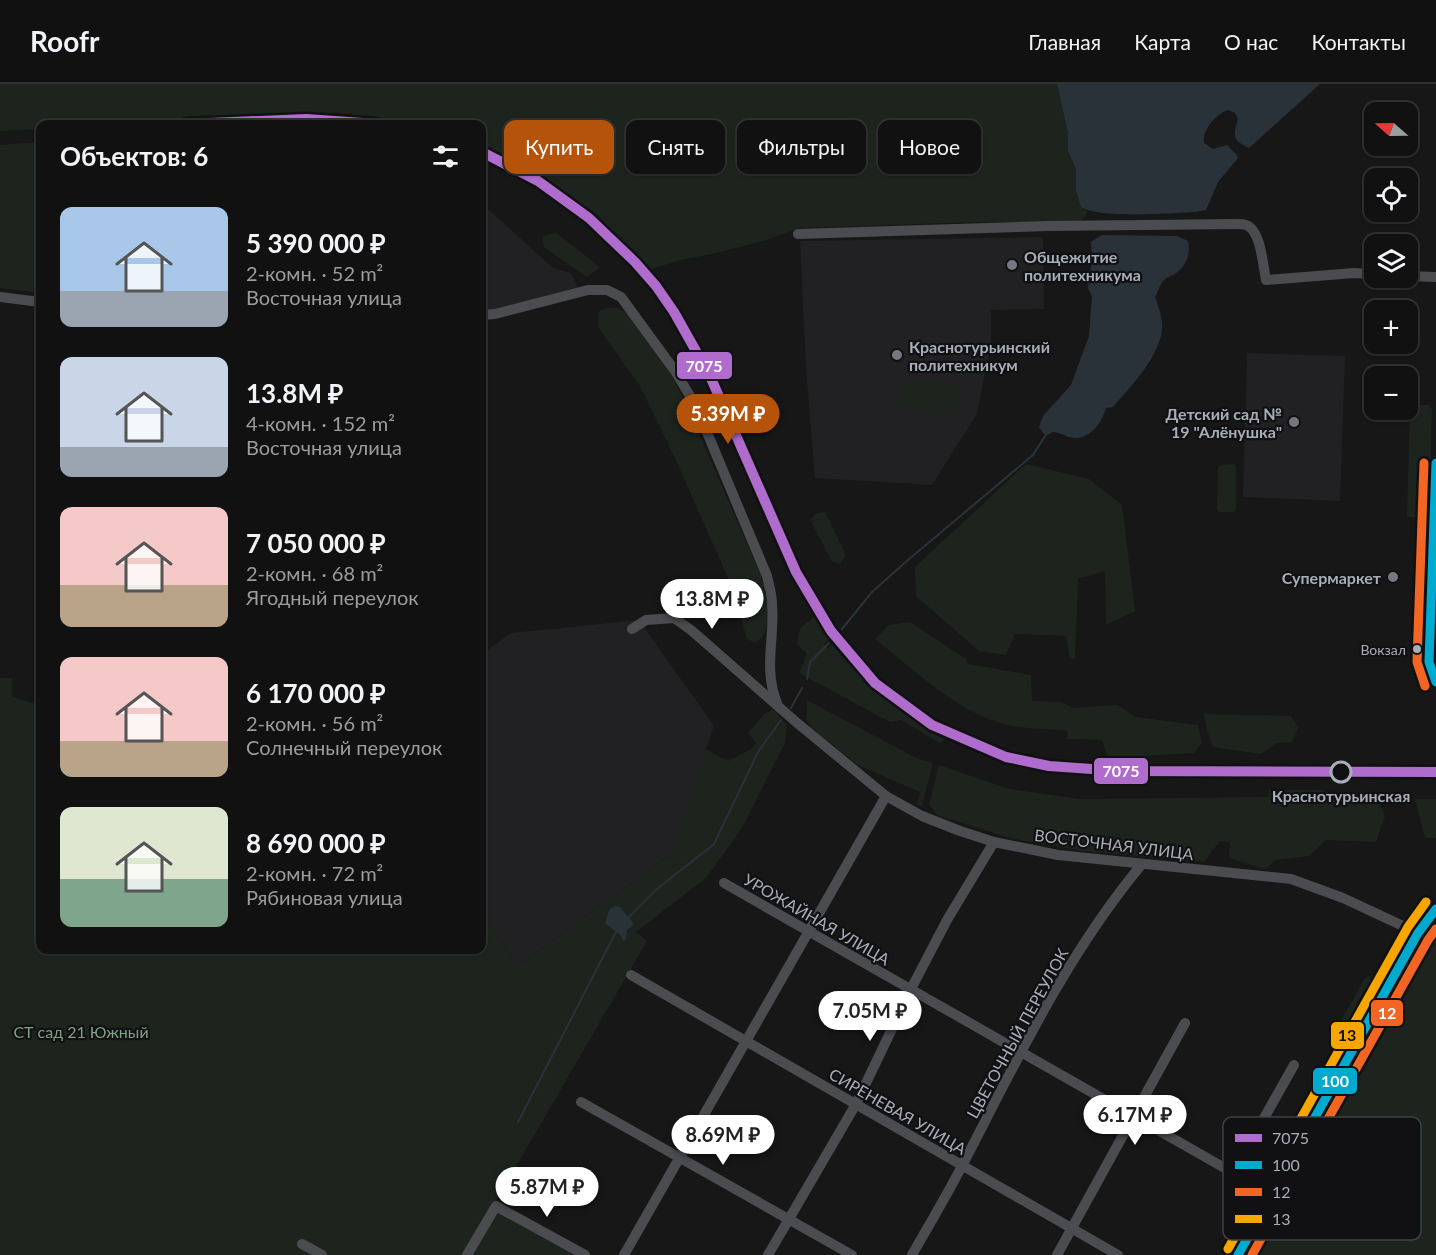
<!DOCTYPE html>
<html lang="ru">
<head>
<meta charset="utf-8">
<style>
	:root { --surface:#111; --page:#1e1f1f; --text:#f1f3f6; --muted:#9c9d9f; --line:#303131; --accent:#b45309 }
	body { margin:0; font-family:Lato,sans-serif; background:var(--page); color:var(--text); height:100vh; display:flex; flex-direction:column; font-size:22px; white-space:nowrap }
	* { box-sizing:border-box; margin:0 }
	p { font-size:20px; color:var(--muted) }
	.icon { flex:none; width:33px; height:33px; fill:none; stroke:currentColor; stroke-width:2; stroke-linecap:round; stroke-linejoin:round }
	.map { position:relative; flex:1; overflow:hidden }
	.side { position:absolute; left:36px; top:36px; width:450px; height:834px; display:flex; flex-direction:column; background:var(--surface); border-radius:12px; box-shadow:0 2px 4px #0004,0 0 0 2px var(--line) }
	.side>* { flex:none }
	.guide { position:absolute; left:504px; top:36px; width:570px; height:54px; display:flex; gap:12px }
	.needle { width:39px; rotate:290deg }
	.fabs { position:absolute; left:1364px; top:18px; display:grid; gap:12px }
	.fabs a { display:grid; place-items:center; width:54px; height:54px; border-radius:12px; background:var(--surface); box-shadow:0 2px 4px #0004,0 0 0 2px var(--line); font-size:30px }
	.price { position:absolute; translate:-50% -51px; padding:0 14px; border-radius:21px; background:#fff; color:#222; font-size:20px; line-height:39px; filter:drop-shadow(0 2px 3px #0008) }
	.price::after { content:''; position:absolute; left:50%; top:36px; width:18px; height:14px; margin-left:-9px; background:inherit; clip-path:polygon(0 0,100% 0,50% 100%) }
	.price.selected { background:var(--accent); color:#fff }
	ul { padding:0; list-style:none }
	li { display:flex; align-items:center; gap:18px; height:150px; padding:0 24px }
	li span { display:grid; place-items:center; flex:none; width:168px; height:120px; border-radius:12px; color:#555 }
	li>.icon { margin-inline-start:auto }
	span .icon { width:72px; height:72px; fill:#fffc; stroke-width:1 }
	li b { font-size:26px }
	h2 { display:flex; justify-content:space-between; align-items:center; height:72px; padding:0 24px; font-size:26px }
	.chip { padding:0 21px; border-radius:12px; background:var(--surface); box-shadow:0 2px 4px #0004,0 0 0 2px var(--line); font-size:21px; line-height:54px }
	.chip.selected { background:var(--accent); color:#fff }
	header { display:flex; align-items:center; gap:36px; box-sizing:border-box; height:84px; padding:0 30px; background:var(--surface); border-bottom:2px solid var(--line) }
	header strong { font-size:28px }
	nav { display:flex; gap:33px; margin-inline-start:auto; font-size:21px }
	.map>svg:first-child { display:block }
	.built { fill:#212123 }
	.green { fill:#1d241e; fill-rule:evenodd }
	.water { fill:#2a3239 }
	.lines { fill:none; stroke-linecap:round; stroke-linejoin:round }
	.stream { stroke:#2a3239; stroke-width:2 }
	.minor { stroke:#4b4c50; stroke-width:10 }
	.major { stroke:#4d4f52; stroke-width:14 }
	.bus-1-casing { stroke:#111113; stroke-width:14 }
	.bus-2-casing { stroke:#111113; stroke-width:14 }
	.bus-3-casing { stroke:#111113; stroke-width:14 }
	.bus-1 { stroke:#00a9ce; stroke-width:9 }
	.bus-2 { stroke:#f26522; stroke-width:9 }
	.bus-3 { stroke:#f7a600; stroke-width:9 }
	.rail-1-casing { stroke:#111113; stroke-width:15 }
	.rail-1 { stroke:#b06ccc; stroke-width:10 }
	.poi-dot { fill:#757880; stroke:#111113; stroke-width:2 }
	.bus-dot { fill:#a8adb8; stroke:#111113; stroke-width:2 }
	.stop-dot { fill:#111113; stroke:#a8adb8; stroke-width:3 }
	.labels { text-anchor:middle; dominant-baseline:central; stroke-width:4.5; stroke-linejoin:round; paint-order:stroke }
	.bus-label { font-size:14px; fill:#a8adb8; stroke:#111113; text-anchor:end }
	.poi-label { font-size:16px; font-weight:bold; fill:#a8adb8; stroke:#111113; text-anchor:start }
	.stop-label { font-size:16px; font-weight:bold; fill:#a8adb8; stroke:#111113 }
	.street-label { font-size:16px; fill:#a8adb8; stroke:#111113 }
	.park-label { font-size:16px; fill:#7fa381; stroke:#111113 }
	.key { fill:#111113; stroke:#3e4045; stroke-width:1.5 }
	.key-label { font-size:16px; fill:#a8adb8 }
	.line-badge { stroke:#111113; stroke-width:2 }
	.badge-label { font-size:16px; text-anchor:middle; font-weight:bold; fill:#fff }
	.pale-badge-label { font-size:16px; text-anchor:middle; font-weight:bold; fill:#111 }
</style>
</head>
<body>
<header>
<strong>Roofr</strong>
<nav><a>Главная</a><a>Карта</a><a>О нас</a><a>Контакты</a></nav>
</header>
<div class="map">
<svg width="1436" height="1171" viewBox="0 0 1436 1171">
	<rect width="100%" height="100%" fill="#171717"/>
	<g class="built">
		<polygon points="482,122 489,126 553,184 571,189 579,205 482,229"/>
		<polygon points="1043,153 1044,225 991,226 991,258 977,330 932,401 815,394 806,284 800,157"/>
		<polygon points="1247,269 1345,272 1340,417 1243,413"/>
		<polygon points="639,536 714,642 671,770 518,882 482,830 482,570 511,549"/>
	</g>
	<g class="green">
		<polygon points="0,0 1057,0 1068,49 1068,67 1076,85 1076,107 1081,123 1088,128 1080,138 978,138 800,144 766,156 716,169 681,176 651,185 598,134 545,95 482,62 482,40 411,40 338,29 239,31 122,40 40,40 40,45 0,47"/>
		<polygon points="40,58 40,209 0,204 0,61"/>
		<polygon points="555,148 600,183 587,193 544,163 542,153"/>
		<path d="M606,224h10l11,5 45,63 17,35 76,174c1,17 8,48 -9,58l-9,-4 -15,-52 -57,-129 -35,-72 -42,-59v-15z"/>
		<polygon points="905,296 956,300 960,306 957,326 951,330 901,325 898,319 898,302"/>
		<polygon points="1410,321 1428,321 1432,325 1429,430 1426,433 1407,433"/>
		<polygon points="1026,380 1089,395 1122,421 1135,527 1106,541 1105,487 1078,495 1075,575 1070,575 1066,552 1015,550 1006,571 979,567 916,512 915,483"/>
		<polygon points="1221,381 1234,380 1236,382 1236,425 1234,428 1219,428 1217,426 1218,383"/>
		<polygon points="825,428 846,471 840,480 832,477 810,436 817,429"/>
		<path d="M814,533l14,22 -4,5 4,4 4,-3c36,43 66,66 114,93l-6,5 -39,-23 -11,2 -91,-49 8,-19 -10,-10 3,-16z"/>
		<path d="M910,538l56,37 2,5 63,11 1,26 29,1 12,6 44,-3 19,12 62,8 4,18 -8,10 -86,5 -6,-18 -35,-1 1,-8c-19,-2 -38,-2 -56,-5 -53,-11 -96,-55 -137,-87l14,-14z"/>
		<path d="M0,594h12v19l28,8v245h442v-36l36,52 153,-112 35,-105 22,12 23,-12 5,-6 -8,-10 17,-20 9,-3 13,15 -2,18 -43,85 -36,50 -70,54 11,9 -151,260 83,54h-579zM620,823l12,14 -2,8 -7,12 -3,-6 -3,-2z"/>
		<polygon points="807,616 918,675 933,679 922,722 917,721 920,708 858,681 813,645 806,636"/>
		<polygon points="1204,630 1291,632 1298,644 1292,658 1276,659 1261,670 1213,663 1206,643"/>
		<polygon points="939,681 1009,705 1080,715 1268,713 1269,706 1322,706 1338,714 1378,718 1385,732 1376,758 1326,756 1309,772 1275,776 1266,785 1229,774 1230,758 1220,757 1204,778 1082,767 1010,754 937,731 929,720"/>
		<polygon points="1415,715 1436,715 1436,754 1425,754"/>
		<polygon points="1436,839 1436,1171 1256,1171 1281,1127 1276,1124 1428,849"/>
		<polygon points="1393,872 1394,880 1342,975 1336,959 1340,939 1364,895 1376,889 1380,879"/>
	</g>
	<g class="water">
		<path d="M1057,0h263l-71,64c-18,-8 -15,-14 -11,-29l-3,-6 -7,-3c-12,4 -26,20 -24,33l9,6 14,-4 10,10 1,3 -20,24 -12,28 -11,2c-24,1 -96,7 -114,-5l-5,-16v-22l-8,-18v-18z"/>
		<path d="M1102,151l75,1 11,5c3,14 -2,26 -15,34 -2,1 -6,2 -8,4 -5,4 -7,13 -10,18 4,11 8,22 7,33 -4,29 -31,56 -49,77l-7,1c-4,14 -14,29 -30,30 -7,1 -14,-6 -24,-6l-4,3 -4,-1 -5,-7 4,-11 28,-31 18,-49 3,-40 -4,-8 4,-29 -1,-17z"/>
		<polygon points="615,822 620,823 632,837 633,841 627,847 626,855 623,857 620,851 605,839 609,826"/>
	</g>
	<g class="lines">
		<g class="stream">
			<polyline points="842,545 872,508 908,476 1033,371 1047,349"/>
			<polyline points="807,595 810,578 829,559"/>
			<polyline points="791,624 802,604"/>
			<polyline points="629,833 657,805 714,760 758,668 781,636"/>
			<polyline points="518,1038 617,846"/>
		</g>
		<g class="minor">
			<path d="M798,150l251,-8 188,-2c3,0 6,0 9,1 15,5 17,41 20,55l88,-7 20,1"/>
			<polyline points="1407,192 1436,193"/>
			<polyline points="0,213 40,218"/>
			<path d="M482,231l13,-1 93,-24h19l14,7 54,74 21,35 71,170c2,9 5,18 5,28 3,35 -9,64 5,99"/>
			<polyline points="632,545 646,536 674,534 691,546 796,638 886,712 922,732 960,747 994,758 1058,771 1291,795 1343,814 1418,849"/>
			<polyline points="724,799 1272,1111"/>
			<polyline points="631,891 1118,1171"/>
			<polyline points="581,1018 852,1171"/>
			<polyline points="1233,1089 1294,981"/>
			<polyline points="302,1160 322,1171"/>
			<polyline points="467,1171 496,1122 585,1171"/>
			<polyline points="624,1171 886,712"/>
			<polyline points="768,1171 856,1020 911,905 947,836 994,758"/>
			<path d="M912,1171c17,-30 35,-60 51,-91 54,-104 104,-210 179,-300"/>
			<polyline points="1057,1171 1185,939"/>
		</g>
		<g class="major">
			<polyline points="1436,379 1429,578 1436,598"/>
			<polyline points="1238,1171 1418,849 1436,825"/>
		</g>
		<g class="bus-1-casing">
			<g id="bus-1">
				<polyline points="1436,379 1429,578 1436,598"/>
				<polyline points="1238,1171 1418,849 1436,825"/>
			</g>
		</g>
		<g class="bus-2-casing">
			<g id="bus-2">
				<polyline points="1424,379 1417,578 1425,602"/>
				<polyline points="1252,1171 1428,856 1436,845"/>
			</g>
		</g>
		<g class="bus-3-casing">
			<polyline id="bus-3" points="1228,1165 1408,843 1426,818"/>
		</g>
		<use href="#bus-1" class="bus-1"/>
		<use href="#bus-2" class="bus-2"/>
		<use href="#bus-3" class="bus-3"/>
		<g class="rail-1-casing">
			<g id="rail-1">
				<polyline points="186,40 306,35 377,40"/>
				<polyline points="482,68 538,97 589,134 635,178 656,202 674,228 710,292 796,488 831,547 875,599 932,641 1006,673 1049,682 1120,687 1436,688"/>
			</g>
		</g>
		<use href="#rail-1" class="rail-1"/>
	</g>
	<g class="poi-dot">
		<circle cx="1012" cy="181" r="6"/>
		<circle cx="897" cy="271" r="6"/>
		<circle cx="1294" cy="338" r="6"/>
		<circle cx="1393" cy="493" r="6"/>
	</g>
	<circle class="bus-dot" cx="1417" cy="565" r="5"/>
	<circle class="stop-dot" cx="1341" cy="688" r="10"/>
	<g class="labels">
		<g class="bus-label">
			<text x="1406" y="565">Вокзал</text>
		</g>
		<g class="poi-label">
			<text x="1024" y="172">Общежитие<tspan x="1024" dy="18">политехникума</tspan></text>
			<text x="909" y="262">Краснотурьинский<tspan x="909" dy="18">политехникум</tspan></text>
			<text x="1282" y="329" text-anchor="end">Детский сад №<tspan x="1282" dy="18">19 "Алёнушка"</tspan></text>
			<text x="1381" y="493" text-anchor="end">Супермаркет</text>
		</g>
		<g class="stop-label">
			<text x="1341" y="711">Краснотурьинская</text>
		</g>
		<g class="street-label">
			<text transform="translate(1114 760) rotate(7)">ВОСТОЧНАЯ УЛИЦА</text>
			<text transform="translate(817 835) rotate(30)">УРОЖАЙНАЯ УЛИЦА</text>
			<text transform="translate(1017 949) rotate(-61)">ЦВЕТОЧНЫЙ ПЕРЕУЛОК</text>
			<text transform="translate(898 1027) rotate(30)">СИРЕНЕВАЯ УЛИЦА</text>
		</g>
		<g class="park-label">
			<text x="81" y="947">СТ сад 21 Южный</text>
		</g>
	</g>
	<rect x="1223" y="1033" width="198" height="123" rx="9" class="key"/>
	<rect x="1235" y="1050" width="27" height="8" fill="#b06ccc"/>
	<rect x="1235" y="1077" width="27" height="8" fill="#00a9ce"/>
	<rect x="1235" y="1104" width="27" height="8" fill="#f26522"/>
	<rect x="1235" y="1131" width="27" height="8" fill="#f7a600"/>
	<g class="key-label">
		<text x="1272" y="1060">7075</text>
		<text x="1272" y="1087">100</text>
		<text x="1272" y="1114">12</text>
		<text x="1272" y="1141">13</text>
	</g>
	<g class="line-badge">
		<rect x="676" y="267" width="57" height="29" rx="6" fill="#b06ccc"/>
		<rect x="1093" y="673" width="56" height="28" rx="6" fill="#b06ccc"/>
		<rect x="1370" y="915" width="34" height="28" rx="6" fill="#f26522"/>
		<rect x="1330" y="937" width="35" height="29" rx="6" fill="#f7a600"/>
		<rect x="1312" y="983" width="46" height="28" rx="6" fill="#00a9ce"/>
	</g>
	<g class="badge-label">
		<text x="704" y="288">7075</text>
		<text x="1121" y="693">7075</text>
		<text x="1387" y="935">12</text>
		<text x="1335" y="1003">100</text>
	</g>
	<g class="pale-badge-label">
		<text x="1347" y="957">13</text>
	</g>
</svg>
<div class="fabs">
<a><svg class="needle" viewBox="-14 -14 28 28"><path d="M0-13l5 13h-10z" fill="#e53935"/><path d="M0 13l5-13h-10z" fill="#9c9d9f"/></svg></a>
<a><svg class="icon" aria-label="locate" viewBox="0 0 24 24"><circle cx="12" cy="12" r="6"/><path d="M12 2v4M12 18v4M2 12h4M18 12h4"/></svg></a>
<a><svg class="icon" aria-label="layers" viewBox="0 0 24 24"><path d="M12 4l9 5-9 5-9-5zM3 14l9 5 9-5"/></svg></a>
<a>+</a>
<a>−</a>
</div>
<b class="price selected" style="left:728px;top:361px">5.39M ₽</b>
<b class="price" style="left:712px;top:546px">13.8M ₽</b>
<b class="price" style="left:870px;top:958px">7.05M ₽</b>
<b class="price" style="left:1135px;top:1062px">6.17M ₽</b>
<b class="price" style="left:723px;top:1082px">8.69M ₽</b>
<b class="price" style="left:547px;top:1134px">5.87M ₽</b>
<div class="guide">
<a class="chip selected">Купить</a>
<a class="chip">Снять</a>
<a class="chip">Фильтры</a>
<a class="chip">Новое</a>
</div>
<section class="side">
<h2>Объектов: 6<svg class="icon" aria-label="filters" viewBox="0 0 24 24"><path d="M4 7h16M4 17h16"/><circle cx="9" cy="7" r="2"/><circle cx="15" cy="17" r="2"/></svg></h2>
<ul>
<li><span style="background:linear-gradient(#a9c7e8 70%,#9aa5b1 0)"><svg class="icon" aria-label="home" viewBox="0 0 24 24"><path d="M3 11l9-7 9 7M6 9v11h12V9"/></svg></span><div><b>5 390 000 ₽</b><p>2-комн. · 52 m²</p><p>Восточная улица</p></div></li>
<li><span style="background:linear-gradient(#c9d6e8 75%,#9aa5b1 0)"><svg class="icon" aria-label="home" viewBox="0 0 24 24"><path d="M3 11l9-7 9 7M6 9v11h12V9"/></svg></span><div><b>13.8M ₽</b><p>4-комн. · 152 m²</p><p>Восточная улица</p></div></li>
<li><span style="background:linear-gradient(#f6c9c9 65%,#b9a48a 0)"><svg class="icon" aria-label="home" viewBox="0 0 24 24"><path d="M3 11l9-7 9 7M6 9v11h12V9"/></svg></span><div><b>7 050 000 ₽</b><p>2-комн. · 68 m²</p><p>Ягодный переулок</p></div></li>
<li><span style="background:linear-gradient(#f6c9c9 70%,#b9a48a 0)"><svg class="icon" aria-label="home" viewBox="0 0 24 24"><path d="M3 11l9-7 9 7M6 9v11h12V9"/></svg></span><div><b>6 170 000 ₽</b><p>2-комн. · 56 m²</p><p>Солнечный переулок</p></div></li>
<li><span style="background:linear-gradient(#dfe7d0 60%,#7fa58c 0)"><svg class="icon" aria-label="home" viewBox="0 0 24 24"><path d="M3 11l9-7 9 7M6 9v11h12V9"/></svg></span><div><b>8 690 000 ₽</b><p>2-комн. · 72 m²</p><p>Рябиновая улица</p></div></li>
</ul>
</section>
</div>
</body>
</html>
